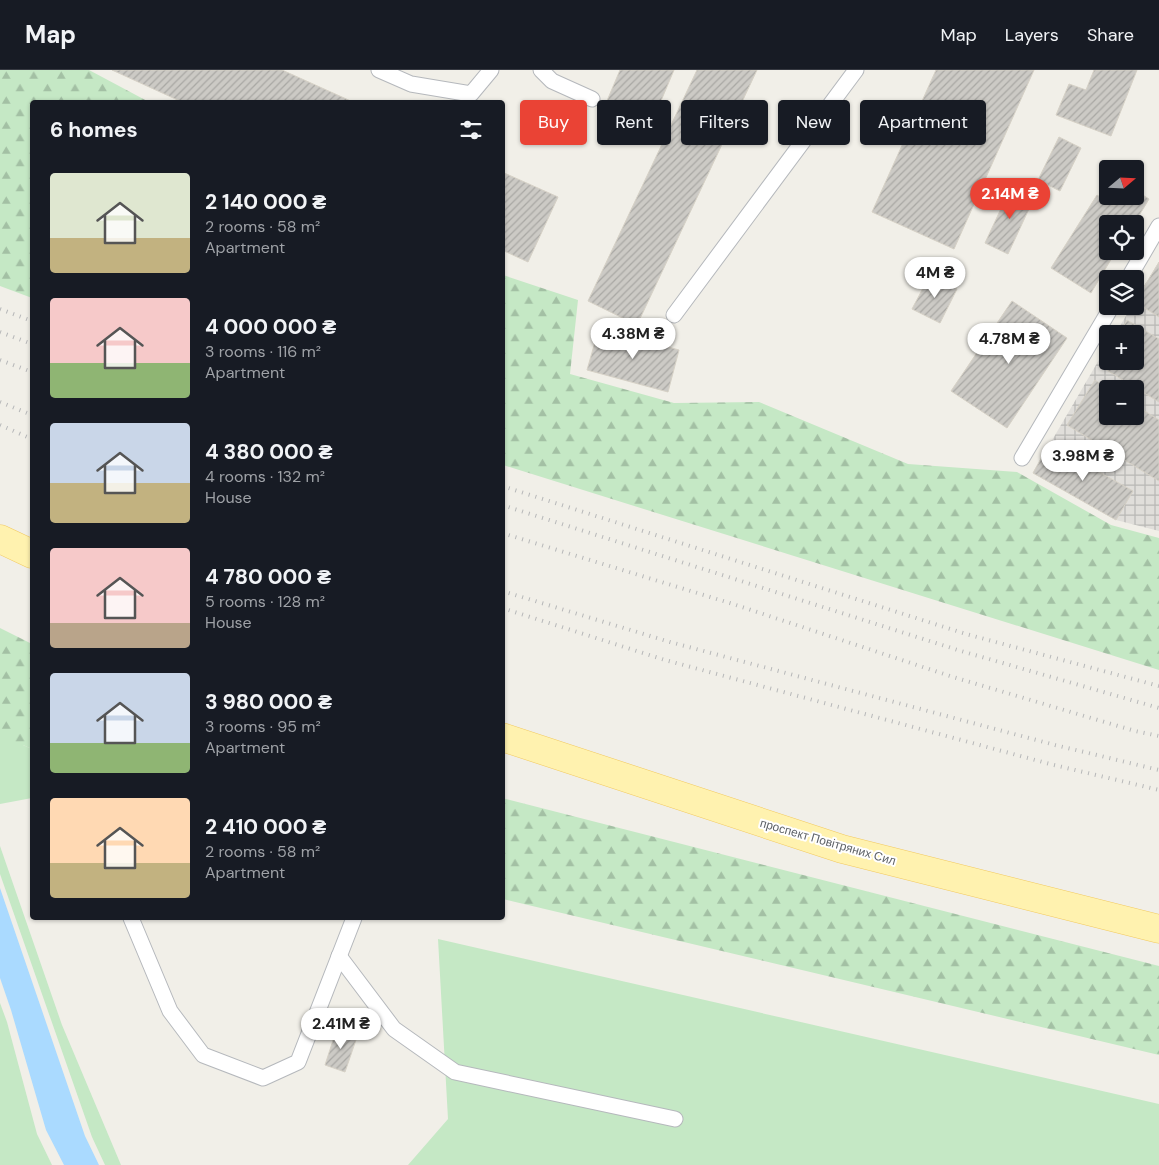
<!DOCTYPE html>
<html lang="en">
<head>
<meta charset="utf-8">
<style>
	:root { --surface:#171b24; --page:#242831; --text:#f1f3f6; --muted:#9ea1a6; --line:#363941; --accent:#ea4335 }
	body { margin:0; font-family:"DM Sans",sans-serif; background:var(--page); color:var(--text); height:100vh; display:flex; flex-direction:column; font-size:19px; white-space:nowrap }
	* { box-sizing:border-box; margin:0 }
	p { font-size:16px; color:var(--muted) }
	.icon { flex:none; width:28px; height:28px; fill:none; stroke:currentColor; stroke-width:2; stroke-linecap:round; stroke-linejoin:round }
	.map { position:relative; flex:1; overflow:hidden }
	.details { position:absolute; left:30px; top:30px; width:475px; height:820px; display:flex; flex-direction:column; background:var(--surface); border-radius:5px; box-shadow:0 1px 4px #0004 }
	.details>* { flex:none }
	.guide { position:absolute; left:520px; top:30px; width:475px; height:45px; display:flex; gap:10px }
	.needle { width:32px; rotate:71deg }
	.buttons { position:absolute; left:1099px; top:90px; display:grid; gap:10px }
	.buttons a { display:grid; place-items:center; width:45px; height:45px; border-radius:5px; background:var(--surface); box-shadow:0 1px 4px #0004; font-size:25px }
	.price { position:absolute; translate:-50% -42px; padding:0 11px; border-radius:18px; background:#fff; color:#222; font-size:16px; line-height:32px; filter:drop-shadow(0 1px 2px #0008) }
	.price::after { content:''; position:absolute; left:50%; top:30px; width:15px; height:11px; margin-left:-8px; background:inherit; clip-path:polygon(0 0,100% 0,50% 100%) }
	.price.selected { background:var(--accent); color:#fff }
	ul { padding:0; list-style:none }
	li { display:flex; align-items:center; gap:15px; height:125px; padding:0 20px }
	li span { display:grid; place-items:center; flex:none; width:140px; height:100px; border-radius:5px; color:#555 }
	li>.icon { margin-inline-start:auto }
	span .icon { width:60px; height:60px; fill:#fffc; stroke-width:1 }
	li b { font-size:21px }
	h2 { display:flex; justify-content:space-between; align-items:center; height:60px; padding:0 20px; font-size:21px }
	.pill { padding:0 18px; border-radius:5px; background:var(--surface); box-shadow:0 1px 4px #0004; font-size:18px; line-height:45px }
	.pill.selected { background:var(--accent); color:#fff }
	header { display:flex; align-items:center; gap:30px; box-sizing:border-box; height:70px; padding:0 25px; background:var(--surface); border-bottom:1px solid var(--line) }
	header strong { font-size:24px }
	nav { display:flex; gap:28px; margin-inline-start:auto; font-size:18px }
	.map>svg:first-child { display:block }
	.industrial { fill:url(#industrial-grid); fill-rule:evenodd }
	.grass { fill:#c5e8c5 }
	.forest { fill:url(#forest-firs) }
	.water { fill:#aadaff }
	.building { fill:url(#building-hatch); stroke:#d6d1c6 }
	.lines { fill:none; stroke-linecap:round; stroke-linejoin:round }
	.service-casing { stroke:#b5b8bc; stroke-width:17 }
	.primary-casing { stroke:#f2c960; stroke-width:29 }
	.service { stroke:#fff; stroke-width:15 }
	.primary { stroke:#fff2af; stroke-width:28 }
	.rail { stroke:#b6b7b8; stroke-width:4; stroke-dasharray:1 6; stroke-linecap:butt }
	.labels { text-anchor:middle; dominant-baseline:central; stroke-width:4; stroke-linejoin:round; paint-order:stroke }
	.street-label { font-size:12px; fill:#5f6368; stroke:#fff }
</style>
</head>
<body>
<header>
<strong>Map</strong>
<nav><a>Map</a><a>Layers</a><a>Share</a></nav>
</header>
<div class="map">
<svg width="1159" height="1095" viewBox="0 0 1159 1095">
	<defs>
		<pattern id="industrial-grid" width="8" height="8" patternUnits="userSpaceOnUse" patternTransform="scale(1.25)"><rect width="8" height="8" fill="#e0deda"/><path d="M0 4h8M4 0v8" fill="none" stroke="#b9b8b5"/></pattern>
		<pattern id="forest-firs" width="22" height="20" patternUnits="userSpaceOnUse" patternTransform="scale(1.25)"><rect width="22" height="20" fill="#c5e8c5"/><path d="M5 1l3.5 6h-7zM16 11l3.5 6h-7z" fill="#a3c0a4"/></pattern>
		<pattern id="building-hatch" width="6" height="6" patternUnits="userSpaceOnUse" patternTransform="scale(1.25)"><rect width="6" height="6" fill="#cccac5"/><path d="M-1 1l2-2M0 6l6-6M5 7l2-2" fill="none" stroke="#a9a8a4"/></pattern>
	</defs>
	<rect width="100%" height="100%" fill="#f1efe8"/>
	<path class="industrial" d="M1159,192v269l-43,-11 -83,-47 74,-127 1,15h27v-27h-20l17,-28h3v-6zM1108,319h27v27h-27z"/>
	<g class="grass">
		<polygon points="0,675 23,675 32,679 32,728 0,734"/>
		<polygon points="0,776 62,955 121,1095 105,1095 92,1067 0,804"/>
		<polygon points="438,869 1159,1034 1159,1095 408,1095 448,1049"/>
		<polygon points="0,933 7,952 37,1064 52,1095 0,1095"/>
	</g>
	<g class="forest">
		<polygon points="0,0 89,0 149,32 32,32 32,228 0,216"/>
		<polygon points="503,205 578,230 570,304 674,333 759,332 908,394 1017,402 1111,455 1159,468 1159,600 503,395"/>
		<polygon points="0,558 32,574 32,679 23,675 0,675"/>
		<polygon points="502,728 1159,896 1159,985 503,829"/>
	</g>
	<polygon class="water" points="0,818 85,1066 99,1095 64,1095 46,1060 11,940 0,908"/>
	<g class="building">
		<polygon points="112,0 282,0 353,32 182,32"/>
		<polygon points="620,0 674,0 647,64 601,45"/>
		<polygon points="697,0 757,0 637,255 588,231"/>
		<polygon points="936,0 1034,0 954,179 872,142"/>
		<polygon points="1094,0 1137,0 1111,66 1056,45 1069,14 1086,20"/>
		<polygon points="1059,67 1081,78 1060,121 1038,110"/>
		<polygon points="502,102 558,127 528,192 502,180"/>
		<polygon points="1012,115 1035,126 1008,184 985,173"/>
		<polygon points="1135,120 1149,129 1134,154 1108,154 1108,181 1116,181 1091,223 1051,198 1097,125 1114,136 1119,126 1135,126"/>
		<polygon points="1159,192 1159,247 1135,232"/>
		<polygon points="930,205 957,219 940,253 912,239"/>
		<polygon points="1012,231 1067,268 1007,358 951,321"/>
		<polygon points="1127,250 1159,269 1159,332 1100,296 1108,283 1108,291 1135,291 1135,264 1119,264"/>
		<polygon points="599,258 679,280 668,322 587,300"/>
		<polygon points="1095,310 1108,319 1108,346 1135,346 1135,335 1159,350 1159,411 1067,355"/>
		<polygon points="1049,374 1133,421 1116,450 1033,403"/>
		<polygon points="337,958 358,964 345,1002 325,995"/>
	</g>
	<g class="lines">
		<g class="service-casing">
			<g id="service">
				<polyline points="379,0 411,14 471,24 491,0"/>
				<polyline points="541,0 552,11 592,29"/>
				<polyline points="1128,209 1159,156"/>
				<polyline points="674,245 856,0"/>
				<polyline points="1022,388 1112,236"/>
				<polyline points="131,848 170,941 203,985 263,1008 298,992 354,848"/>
				<polyline points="339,886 394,959 455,1002 675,1049"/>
			</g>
		</g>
		<g class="primary-casing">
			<g id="primary">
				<polyline points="0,469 32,484"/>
				<polyline points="502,667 842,779 1159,859"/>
			</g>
		</g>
		<use href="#service" class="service"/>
		<use href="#primary" class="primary"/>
		<g class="rail">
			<polyline points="0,239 32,251"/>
			<polyline points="0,262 32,274"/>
			<polyline points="0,290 32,302"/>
			<polyline points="0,332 32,345"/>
			<polyline points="0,355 32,369"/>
			<polyline points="502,416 966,564 1159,616"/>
			<polyline points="502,435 961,581 1159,638"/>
			<polyline points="502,463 733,534 953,607 1135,661 1159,666"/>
			<polyline points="502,521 670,572 1055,675 1159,700"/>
			<polyline points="502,538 665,590 1050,694 1159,720"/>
		</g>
	</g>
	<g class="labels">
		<g class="street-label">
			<text transform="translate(828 772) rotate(16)">проспект Повітряних Сил</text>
		</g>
	</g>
</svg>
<div class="buttons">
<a><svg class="needle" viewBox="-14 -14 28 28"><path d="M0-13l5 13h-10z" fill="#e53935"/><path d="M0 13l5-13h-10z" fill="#9ea1a6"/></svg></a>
<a><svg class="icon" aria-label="locate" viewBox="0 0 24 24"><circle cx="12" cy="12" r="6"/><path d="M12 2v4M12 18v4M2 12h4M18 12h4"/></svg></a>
<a><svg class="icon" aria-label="layers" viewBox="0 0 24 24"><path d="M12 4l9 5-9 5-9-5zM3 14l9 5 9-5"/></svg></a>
<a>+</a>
<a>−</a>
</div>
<b class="price selected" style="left:1010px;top:150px">2.14M ₴</b>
<b class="price" style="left:935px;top:229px">4M ₴</b>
<b class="price" style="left:633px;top:290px">4.38M ₴</b>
<b class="price" style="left:1009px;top:295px">4.78M ₴</b>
<b class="price" style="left:1083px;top:412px">3.98M ₴</b>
<b class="price" style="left:341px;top:980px">2.41M ₴</b>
<div class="guide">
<a class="pill selected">Buy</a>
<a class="pill">Rent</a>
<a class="pill">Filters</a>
<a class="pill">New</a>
<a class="pill">Apartment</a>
</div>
<section class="details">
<h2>6 homes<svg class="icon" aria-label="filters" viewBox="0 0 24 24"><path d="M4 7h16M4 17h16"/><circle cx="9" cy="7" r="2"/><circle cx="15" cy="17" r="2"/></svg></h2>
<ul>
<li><span style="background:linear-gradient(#dfe7d0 65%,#c2b280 0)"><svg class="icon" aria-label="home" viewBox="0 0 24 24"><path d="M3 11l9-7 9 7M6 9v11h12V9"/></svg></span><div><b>2 140 000 ₴</b><p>2 rooms · 58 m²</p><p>Apartment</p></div></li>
<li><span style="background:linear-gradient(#f6c9c9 65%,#8fb573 0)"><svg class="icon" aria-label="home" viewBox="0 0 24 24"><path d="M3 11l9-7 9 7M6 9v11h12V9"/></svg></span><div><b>4 000 000 ₴</b><p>3 rooms · 116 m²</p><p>Apartment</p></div></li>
<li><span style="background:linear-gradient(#c9d6e8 60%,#c2b280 0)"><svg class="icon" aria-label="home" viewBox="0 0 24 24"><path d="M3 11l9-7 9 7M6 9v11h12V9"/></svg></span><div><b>4 380 000 ₴</b><p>4 rooms · 132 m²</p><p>House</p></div></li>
<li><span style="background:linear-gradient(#f6c9c9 75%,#b9a48a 0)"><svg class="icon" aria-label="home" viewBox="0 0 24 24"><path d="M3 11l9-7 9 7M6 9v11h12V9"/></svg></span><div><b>4 780 000 ₴</b><p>5 rooms · 128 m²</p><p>House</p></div></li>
<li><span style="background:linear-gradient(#c9d6e8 70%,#8fb573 0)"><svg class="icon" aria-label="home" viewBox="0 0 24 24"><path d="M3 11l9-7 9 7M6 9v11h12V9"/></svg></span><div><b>3 980 000 ₴</b><p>3 rooms · 95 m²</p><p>Apartment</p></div></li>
<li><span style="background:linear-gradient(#ffd9b3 65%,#c2b280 0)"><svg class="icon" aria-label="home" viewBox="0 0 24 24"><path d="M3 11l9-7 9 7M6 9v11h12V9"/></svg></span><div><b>2 410 000 ₴</b><p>2 rooms · 58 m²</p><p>Apartment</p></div></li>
</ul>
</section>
</div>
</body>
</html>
